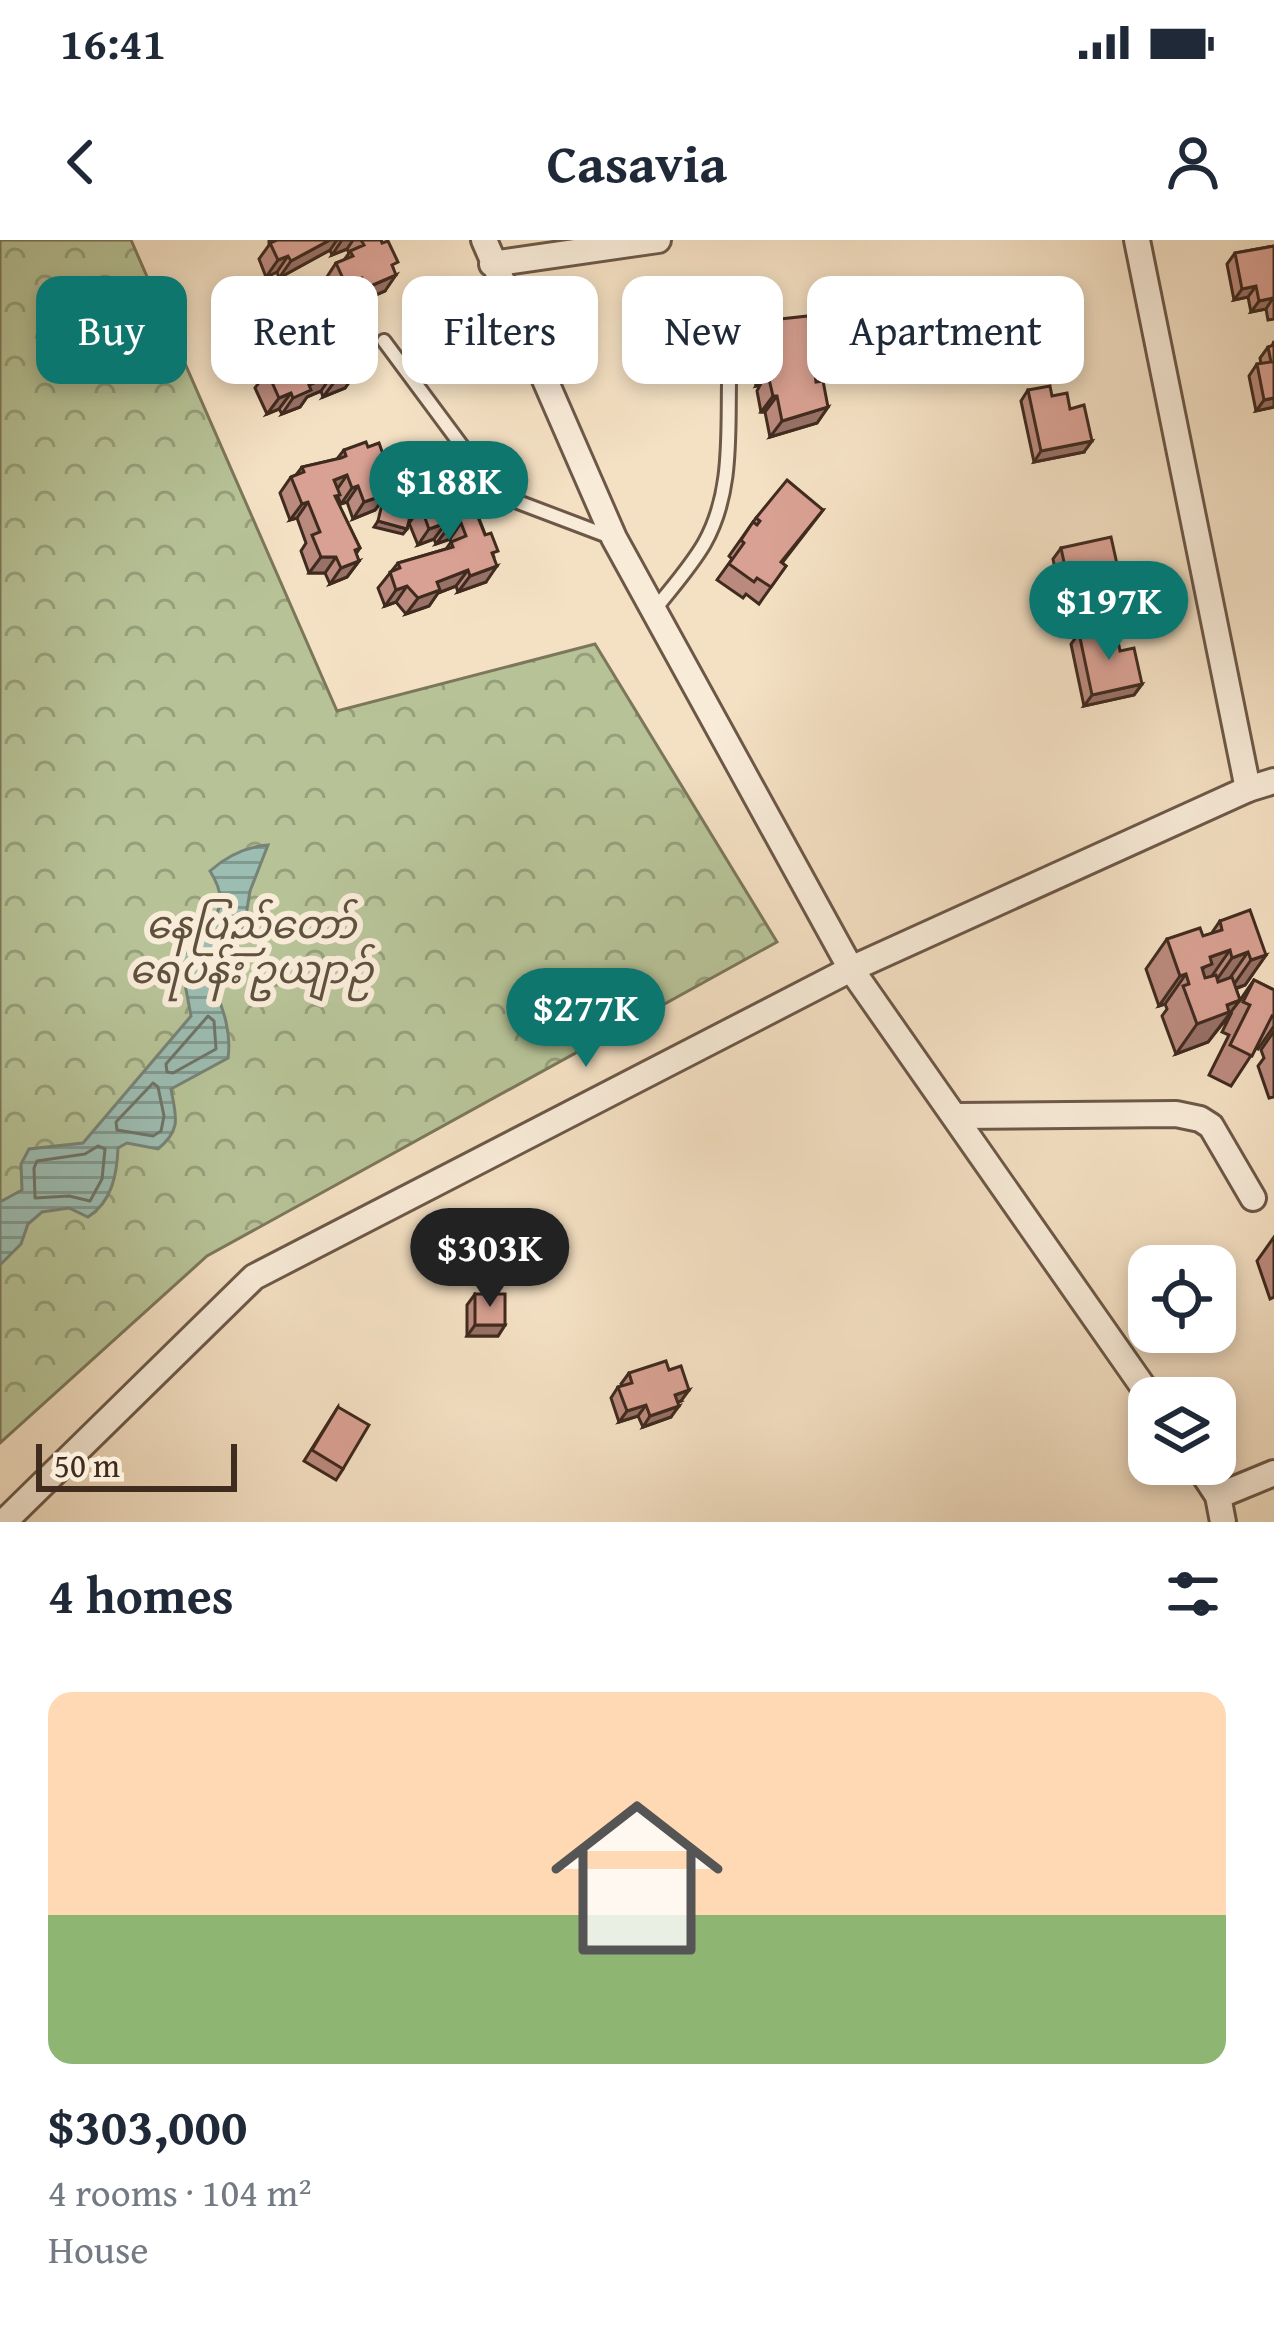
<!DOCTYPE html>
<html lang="en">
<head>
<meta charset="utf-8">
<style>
	:root { --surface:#fff; --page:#f2f2f3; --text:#1f2937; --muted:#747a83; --accent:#0f766e }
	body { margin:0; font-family:"Gentium Book Plus","Noto Sans Myanmar",serif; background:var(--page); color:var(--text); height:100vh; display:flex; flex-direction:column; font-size:45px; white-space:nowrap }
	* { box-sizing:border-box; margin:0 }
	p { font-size:39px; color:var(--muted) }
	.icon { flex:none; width:66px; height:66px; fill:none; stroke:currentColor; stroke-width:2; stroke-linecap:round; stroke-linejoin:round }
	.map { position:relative; height:1282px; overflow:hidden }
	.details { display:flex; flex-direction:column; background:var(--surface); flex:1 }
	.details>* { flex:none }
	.top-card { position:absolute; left:36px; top:36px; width:1203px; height:108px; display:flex; gap:24px }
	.fabs { position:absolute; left:1128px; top:1005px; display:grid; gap:24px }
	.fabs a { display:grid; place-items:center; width:108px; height:108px; border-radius:24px; background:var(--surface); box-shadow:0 6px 18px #0003; font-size:60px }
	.scale { position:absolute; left:36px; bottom:30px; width:201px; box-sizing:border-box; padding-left:12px; border:6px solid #402b1f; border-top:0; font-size:33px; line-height:42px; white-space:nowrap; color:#402b1f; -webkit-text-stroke:9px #f8ebd8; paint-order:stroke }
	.price { position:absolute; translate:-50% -102px; padding:0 27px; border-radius:42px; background:var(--accent); color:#fff; font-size:39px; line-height:78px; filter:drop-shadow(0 3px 6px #0008) }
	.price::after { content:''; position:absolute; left:50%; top:72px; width:36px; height:27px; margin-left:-18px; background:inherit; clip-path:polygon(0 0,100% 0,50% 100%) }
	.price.current { background:#222; color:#fff }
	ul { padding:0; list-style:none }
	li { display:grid; align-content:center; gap:24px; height:636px; padding:0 48px }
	li span { display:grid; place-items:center; height:372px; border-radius:24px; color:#555 }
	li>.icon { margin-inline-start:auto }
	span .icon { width:216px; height:216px; fill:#fffc; stroke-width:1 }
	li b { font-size:51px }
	h2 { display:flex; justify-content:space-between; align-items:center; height:144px; padding:0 48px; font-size:51px }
	.chip { padding:0 42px; border-radius:24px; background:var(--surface); box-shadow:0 6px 18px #0003; font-size:42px; line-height:108px }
	.chip.current { background:var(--accent); color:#fff }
	.status { display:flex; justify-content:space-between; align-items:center; height:84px; padding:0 60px; background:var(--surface); direction:ltr }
	.status svg { height:33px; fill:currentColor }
	header { display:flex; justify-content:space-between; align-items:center; height:156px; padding:0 48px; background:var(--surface); font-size:54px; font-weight:700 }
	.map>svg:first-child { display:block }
	.forest { fill:url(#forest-crowns); stroke:#7c775b; stroke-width:3 }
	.water { fill:url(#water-rules); stroke:#778377; stroke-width:3 }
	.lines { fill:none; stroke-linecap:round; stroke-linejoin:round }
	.shore { stroke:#6e7468; stroke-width:3 }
	.service-casing { stroke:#6d5848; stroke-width:18 }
	.minor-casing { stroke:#6d5848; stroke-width:30 }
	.service { stroke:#f8ebd8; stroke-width:12 }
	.minor { stroke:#f8ebd8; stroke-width:24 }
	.wall { fill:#bb8a7e; stroke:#402b1f; stroke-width:3 }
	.shaded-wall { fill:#987167; stroke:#402b1f; stroke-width:3 }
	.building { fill:#d9a193; stroke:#402b1f; stroke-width:3 }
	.labels { text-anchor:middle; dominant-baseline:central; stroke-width:12; stroke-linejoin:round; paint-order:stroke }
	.park-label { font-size:39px; font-style:italic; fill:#5e513d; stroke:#f8ebd8 }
</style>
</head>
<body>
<div class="status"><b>16:41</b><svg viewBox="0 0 49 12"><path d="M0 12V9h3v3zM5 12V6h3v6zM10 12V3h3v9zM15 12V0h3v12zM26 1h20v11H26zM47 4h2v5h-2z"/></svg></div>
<header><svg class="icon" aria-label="back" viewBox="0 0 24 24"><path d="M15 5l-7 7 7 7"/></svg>Casavia<svg class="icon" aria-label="person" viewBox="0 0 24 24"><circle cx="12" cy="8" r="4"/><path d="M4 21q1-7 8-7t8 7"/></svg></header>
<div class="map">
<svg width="1274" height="1282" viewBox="0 0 1274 1282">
	<defs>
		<pattern id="forest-crowns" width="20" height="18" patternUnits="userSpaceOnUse" patternTransform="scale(3)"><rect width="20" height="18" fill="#b7c397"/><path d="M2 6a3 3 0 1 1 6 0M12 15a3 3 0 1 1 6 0" fill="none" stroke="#969f7b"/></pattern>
		<pattern id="water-rules" width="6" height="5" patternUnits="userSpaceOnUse" patternTransform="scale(3)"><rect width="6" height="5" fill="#9cbdb2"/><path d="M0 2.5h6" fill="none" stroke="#819a90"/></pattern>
	</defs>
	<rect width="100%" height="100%" fill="#f4e0c3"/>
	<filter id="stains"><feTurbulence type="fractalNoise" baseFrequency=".00167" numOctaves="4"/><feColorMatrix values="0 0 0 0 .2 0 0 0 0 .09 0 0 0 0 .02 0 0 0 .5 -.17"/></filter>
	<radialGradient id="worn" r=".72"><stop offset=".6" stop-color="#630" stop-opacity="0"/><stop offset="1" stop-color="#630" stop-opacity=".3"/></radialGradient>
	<polygon class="forest" points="0,0 131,0 337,471 595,404 777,702 207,1016 0,1203"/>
	<path class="water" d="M268,605l-18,46 -6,36 -14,30 -18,24c10,26 20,49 16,77l-57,31c5,28 11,40 -13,60l-31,-6 -9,5c-1,26 -6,54 -30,69l-19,-9 -27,4 -14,12 -7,20 -21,21v-63l22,-12 -1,-26 8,-15 54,-6 108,-127 -12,-64c29,-29 57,-40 31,-81 17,-15 35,-24 58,-26z"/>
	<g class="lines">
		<g class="shore">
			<polygon points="208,776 214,781 216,809 173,833 167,832 166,824"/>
			<polygon points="153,843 158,847 164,876 161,891 153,896 117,890 116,882"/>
			<polygon points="98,906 105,909 102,939 90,961 69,956 35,958 34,928 37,921 85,914"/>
		</g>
		<g class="service-casing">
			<g id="service">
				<polyline points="384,101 476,225 518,262 613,298"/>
				<path d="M652,373c17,-22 38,-45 52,-69 28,-49 24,-106 25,-160"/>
			</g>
		</g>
		<g class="minor-casing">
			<g id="minor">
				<polyline points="484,0 614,298 851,729 1151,1158"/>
				<polyline points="1137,0 1248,549"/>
				<polyline points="492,24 658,0"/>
				<polyline points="956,876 1176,874 1200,879 1211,886 1253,958"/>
				<polyline points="1197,1224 1218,1256 1223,1282"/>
				<polyline points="1218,1256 1274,1233"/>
				<polyline points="4,1282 254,1037 851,729 1248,549 1274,541"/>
			</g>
		</g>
		<use href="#service" class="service"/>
		<use href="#minor" class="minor"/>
	</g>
	<g class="wall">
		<polygon points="269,0 381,0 393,28 385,51 355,64 351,54 335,62 325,40 336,23 344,20 349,13 347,9 332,15 330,10 279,38 277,32 266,37 259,19 269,5"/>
		<polygon points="1274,6 1274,79 1268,80 1266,69 1251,72 1248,57 1234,60 1227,24 1235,13"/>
		<polygon points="250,59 296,113 305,121 307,118 301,105 312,89 341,95 364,121 345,148 323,157 321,151 316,153 307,157 300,167 282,174 279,169 267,174 255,148 260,141 249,116 241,119 231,97 241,82 238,75"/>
		<polygon points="1011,65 1061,101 1056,102 1050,119 1045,120 1038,133 1016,137 1003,76"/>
		<polygon points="761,81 816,142 828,167 817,183 770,197 765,172 761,172 757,151 760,145 756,146 750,98"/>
		<polygon points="1274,101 1274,167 1256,171 1249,136 1257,124 1261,124 1260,118 1268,107 1272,106"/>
		<polygon points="1028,150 1052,156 1070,169 1084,212 1034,222 1021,161"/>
		<polygon points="368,207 390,234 383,244 387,254 375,270 353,279 347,262 341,264 338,257 336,260 360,308 356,314 359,321 347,337 330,344 325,333 309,333 301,311 306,303 297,278 290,280 280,253 291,237 296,235 302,227 337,219 344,210"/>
		<polygon points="433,251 478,276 494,317 486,342 458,352 456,346 438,353 429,366 406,374 396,362 385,366 378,348 398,323 446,309 451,302 450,299 436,304 434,299 418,305 409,283"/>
		<polygon points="823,270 782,323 786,326 759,364 746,354 743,358 717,340 732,319 729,316 756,278"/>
		<polygon points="1061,308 1119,333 1111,344 1106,345 1108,351 1100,362 1095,363 1088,376 1066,380 1053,319"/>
		<polygon points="1079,393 1103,399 1142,444 1134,455 1084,466 1071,404"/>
		<polygon points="1220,681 1266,715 1245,745 1236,749 1240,760 1254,740 1274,750 1274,786 1258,809 1256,808 1231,846 1209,835 1229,795 1222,792 1232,772 1208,802 1176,814 1162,776 1167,769 1165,764 1159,766 1146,729 1167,699 1203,696 1211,694"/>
		<polygon points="1274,791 1274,857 1269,858 1258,826 1264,818 1261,810"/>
		<polygon points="1274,997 1274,1057 1270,1059 1257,1021"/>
		<polygon points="475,1054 505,1085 498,1096 467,1096 467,1065"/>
		<polygon points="629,1133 681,1161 678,1162 671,1177 643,1187 638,1176 619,1182 611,1158 618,1147 622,1146 621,1144"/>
		<polygon points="338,1167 343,1229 336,1240 304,1221"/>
	</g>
	<g class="shaded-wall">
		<polygon points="330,0 337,0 330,10 279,38 291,21"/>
		<polygon points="342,0 353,0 347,9 332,15"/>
		<polygon points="288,16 277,32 266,37 278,20"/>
		<polygon points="396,35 385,51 355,64 366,48"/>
		<polygon points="362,38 351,54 335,62 346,45"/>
		<polygon points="1256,46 1248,57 1234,60 1242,49"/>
		<polygon points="1273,58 1266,69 1251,72 1259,61"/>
		<polygon points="1068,90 1061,101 1046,104 1054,93"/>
		<polygon points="260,99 249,116 241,119 252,102"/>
		<polygon points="1057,108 1050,119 1035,122 1043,111"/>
		<polygon points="364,121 345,148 323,157 335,141 354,125"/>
		<polygon points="1046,122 1038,133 1016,137 1024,126"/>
		<polygon points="771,129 760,145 756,146 767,130"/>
		<polygon points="332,135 321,151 307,157 300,167 282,174 293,158 309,145"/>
		<polygon points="291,153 279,169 267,174 279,158"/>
		<polygon points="773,156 777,156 765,172 761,172"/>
		<polygon points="1274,158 1274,167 1256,171 1264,160"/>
		<polygon points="828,167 817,183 770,197 782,181"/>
		<polygon points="1092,201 1084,212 1034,222 1041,211"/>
		<polygon points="347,235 336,251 334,240"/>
		<polygon points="358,246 347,262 341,264 352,248"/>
		<polygon points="387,254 375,270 353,279 364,262"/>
		<polygon points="308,262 297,278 290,280 302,264"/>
		<polygon points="378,281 407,289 403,294 374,287"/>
		<polygon points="446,283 434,299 418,305 429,289"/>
		<polygon points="461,283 450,299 436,304 448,288"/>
		<polygon points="321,317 336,317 325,333 309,333"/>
		<polygon points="359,321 347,337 330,344 341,328"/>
		<polygon points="497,326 486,342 458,352 470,336"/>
		<polygon points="468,330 456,346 438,353 429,366 406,374 418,358 437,342"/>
		<polygon points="1119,333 1111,344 1096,347 1104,336"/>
		<polygon points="407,346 396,362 385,366 396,350"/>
		<polygon points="1108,351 1100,362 1086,365 1094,354"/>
		<polygon points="1096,365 1088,376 1066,380 1074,369"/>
		<polygon points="1142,444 1134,455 1084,466 1092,455"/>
		<polygon points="1230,710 1209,740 1187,756 1210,717"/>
		<polygon points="1248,712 1227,742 1211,748 1232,718"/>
		<polygon points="1266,715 1245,745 1230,750 1251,720"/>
		<polygon points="1186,734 1165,764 1159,766 1180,736"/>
		<polygon points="1240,760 1208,802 1176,814 1197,784 1227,765"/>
		<polygon points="475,1085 505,1085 498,1096 467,1096"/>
		<polygon points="689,1150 681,1161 667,1166 675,1155"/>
		<polygon points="646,1165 638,1176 619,1182 627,1171"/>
		<polygon points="679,1166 671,1177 643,1187 650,1176"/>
	</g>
	<g class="building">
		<polygon points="277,0 330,0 291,21 288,16 278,20 270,3"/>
		<polygon points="361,0 381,0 382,3 388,1 398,22 392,25 396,35 366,48 362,38 346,45 336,23 353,16 350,11 364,5"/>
		<polygon points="1274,6 1274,61 1273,58 1259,61 1256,46 1242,49 1235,13"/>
		<polygon points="267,52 272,62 277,60 296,113 301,111 307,126 320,121 314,107 320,105 312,89 334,80 341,95 351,91 364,121 354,125 357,131 335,141 332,135 327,137 309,145 311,150 293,158 291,153 279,158 267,131 273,129 260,99 252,102 243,81 250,78 248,72 254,70 250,59"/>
		<polygon points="1060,54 1068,90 1054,93 1057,108 1043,111 1046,122 1024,126 1011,65"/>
		<polygon points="808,76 816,142 823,141 828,167 782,181 777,156 773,156 768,135 771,129 767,130 761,81"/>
		<polygon points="1274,105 1274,158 1264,160 1257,124 1271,122 1268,107"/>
		<polygon points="1050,146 1052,156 1067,153 1070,169 1084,165 1092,201 1041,211 1028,150"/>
		<polygon points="366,202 368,207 379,203 390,234 380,238 387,254 364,262 358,246 352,248 347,235 334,240 340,255 335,256 360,308 355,310 359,321 341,328 336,317 321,317 312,295 320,292 308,262 302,264 291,237 304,232 302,227 341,218 346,216 344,210"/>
		<polygon points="463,239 467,249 473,247 482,269 476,272 485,295 491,293 498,311 492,313 497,326 470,336 468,330 437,342 440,350 418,358 407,346 396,350 390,332 400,328 398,323 453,307 451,302 466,296 461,283 448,288 446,283 429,289 421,267 437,261 433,251"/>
		<polygon points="787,240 823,270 781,322 786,326 771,347 757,338 754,342 729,324 744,303 741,300 753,282 757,285 760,281 756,278"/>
		<polygon points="383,260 412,268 407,289 378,281"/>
		<polygon points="1111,297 1119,333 1104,336 1108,351 1094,354 1096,365 1074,369 1061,308"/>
		<polygon points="1100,389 1103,399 1117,396 1120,411 1134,408 1142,444 1092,455 1079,393"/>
		<polygon points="1250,670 1266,715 1251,720 1248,712 1232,718 1230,710 1210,717 1212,724 1202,728 1205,738 1216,735 1218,742 1232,737 1240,760 1227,765 1229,772 1197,784 1183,746 1189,744 1186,734 1180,736 1167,699 1200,688 1203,696 1222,690 1220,681"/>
		<polygon points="1254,740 1274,750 1274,777 1272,776 1252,816 1230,805 1250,765 1243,762"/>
		<rect x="475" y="1054" width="30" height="31"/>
		<polygon points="666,1121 669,1130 681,1126 689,1150 675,1155 679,1166 650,1176 646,1165 627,1171 618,1147 632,1143 629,1133"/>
		<polygon points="338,1167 369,1185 343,1229 312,1210"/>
	</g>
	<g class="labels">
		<g class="park-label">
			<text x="251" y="683">နေပြည်တော်<tspan x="251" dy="45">ရေပန်း ဥယျာဉ်</tspan></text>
		</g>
	</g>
	<rect width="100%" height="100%" filter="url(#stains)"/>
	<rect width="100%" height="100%" fill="url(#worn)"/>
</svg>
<div class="fabs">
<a><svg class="icon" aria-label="locate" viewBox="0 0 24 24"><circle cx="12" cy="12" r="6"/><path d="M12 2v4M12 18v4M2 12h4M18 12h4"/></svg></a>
<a><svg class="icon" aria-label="layers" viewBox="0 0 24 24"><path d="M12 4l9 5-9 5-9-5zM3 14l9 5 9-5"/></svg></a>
</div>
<div class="scale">50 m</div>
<b class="price" style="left:449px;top:303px">$188K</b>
<b class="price" style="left:1109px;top:423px">$197K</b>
<b class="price" style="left:586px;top:830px">$277K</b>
<b class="price current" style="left:490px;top:1070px">$303K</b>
<div class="top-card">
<a class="chip current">Buy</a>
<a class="chip">Rent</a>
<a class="chip">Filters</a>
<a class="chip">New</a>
<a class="chip">Apartment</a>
</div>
</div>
<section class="details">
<h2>4 homes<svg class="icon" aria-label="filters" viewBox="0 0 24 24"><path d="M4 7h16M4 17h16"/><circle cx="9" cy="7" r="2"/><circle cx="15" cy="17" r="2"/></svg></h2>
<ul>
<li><span style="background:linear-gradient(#ffd9b3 60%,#8fb573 0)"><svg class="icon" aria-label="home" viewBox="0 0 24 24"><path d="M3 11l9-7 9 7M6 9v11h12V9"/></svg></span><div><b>$303,000</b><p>4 rooms · 104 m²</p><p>House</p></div></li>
</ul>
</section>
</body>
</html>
